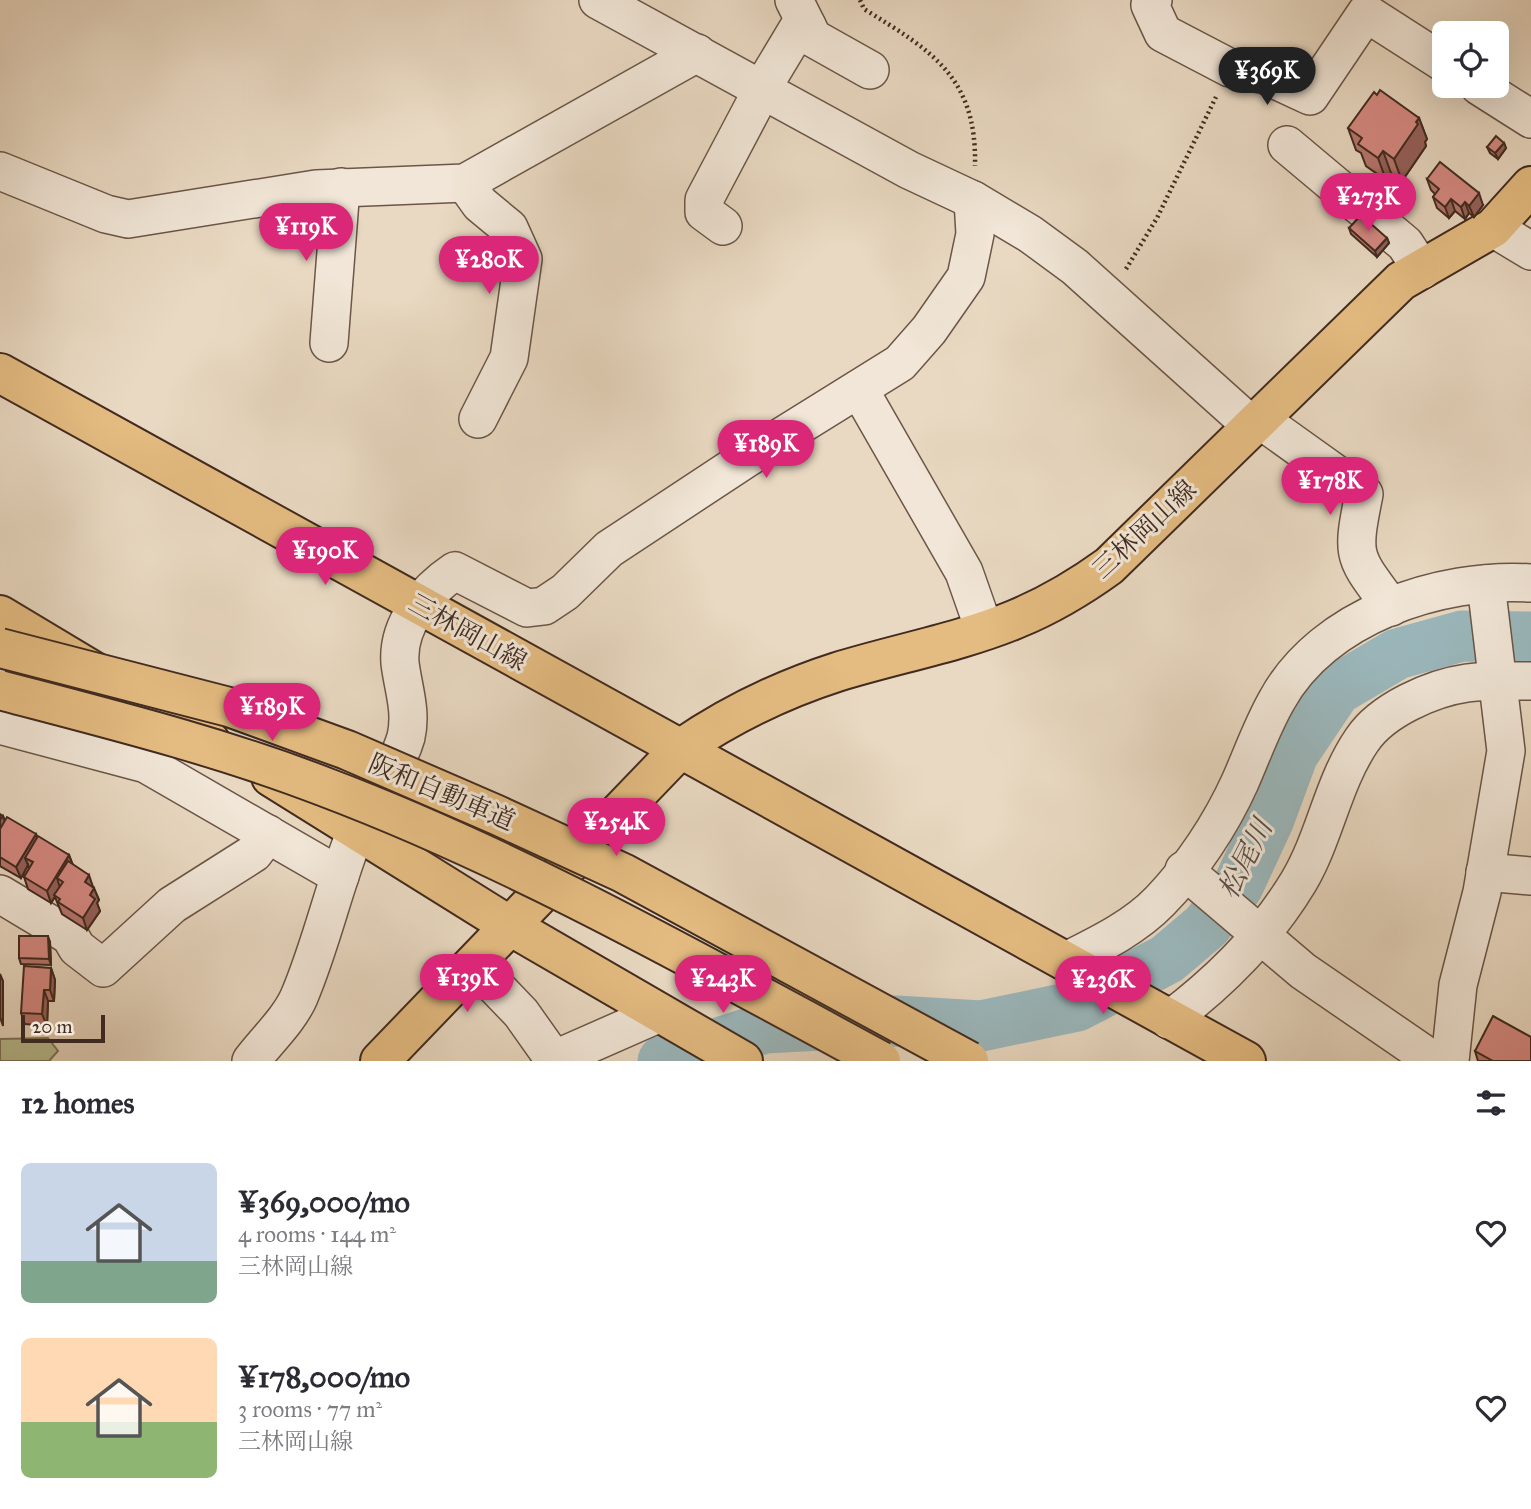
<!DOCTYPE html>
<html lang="en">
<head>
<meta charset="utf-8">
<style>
	:root { --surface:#fff; --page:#f7f7f7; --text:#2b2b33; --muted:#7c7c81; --accent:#db2777 }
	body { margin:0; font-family:"IM FELL Great Primer","Noto Serif JP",serif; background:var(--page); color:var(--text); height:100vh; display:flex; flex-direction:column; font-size:26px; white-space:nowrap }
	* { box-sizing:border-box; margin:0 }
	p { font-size:23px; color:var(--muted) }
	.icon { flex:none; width:38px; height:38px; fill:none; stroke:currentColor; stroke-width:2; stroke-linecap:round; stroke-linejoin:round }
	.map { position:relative; height:1061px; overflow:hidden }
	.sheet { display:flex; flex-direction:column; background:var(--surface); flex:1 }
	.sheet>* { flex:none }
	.tools { position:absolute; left:1432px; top:21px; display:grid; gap:14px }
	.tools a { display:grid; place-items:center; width:77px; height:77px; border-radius:10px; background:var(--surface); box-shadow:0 7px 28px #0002; font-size:35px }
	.scale { position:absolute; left:21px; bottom:18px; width:84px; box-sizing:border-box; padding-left:7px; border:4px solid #412b20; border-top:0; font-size:19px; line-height:24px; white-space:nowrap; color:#412b20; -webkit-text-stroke:5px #f1e6d7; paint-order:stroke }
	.price { position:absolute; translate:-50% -60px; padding:0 16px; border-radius:24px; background:var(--accent); color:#fff; font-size:23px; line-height:46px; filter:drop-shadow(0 2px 4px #0008) }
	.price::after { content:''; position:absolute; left:50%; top:42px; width:21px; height:16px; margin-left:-10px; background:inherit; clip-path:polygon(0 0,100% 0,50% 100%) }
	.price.selected { background:#222; color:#fff }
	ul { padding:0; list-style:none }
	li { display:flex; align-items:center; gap:21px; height:175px; padding:0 21px }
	li span { display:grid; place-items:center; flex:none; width:196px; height:140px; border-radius:10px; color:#555 }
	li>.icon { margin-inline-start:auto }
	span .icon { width:84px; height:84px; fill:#fffc; stroke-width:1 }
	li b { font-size:30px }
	h2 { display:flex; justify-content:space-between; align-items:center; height:84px; padding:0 21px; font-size:30px }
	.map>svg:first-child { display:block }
	.green { fill:#b9be91; stroke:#7d7458; stroke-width:2 }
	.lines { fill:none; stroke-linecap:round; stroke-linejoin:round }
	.river { stroke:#9bb8bd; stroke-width:51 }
	.minor-casing { stroke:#6b5648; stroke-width:40 }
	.major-casing { stroke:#412b20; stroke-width:42 }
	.path { stroke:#412b20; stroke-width:4.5; stroke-dasharray:2 3.5; stroke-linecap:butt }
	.minor { stroke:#f1e6d7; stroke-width:37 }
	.major { stroke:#e4bc81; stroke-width:38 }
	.highway-bridge-casing { stroke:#412b20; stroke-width:42; stroke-linecap:butt }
	.highway-bridge { stroke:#e4bc81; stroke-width:38 }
	.wall { fill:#b7766f; stroke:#412b20; stroke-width:2 }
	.shaded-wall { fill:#95605a; stroke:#412b20; stroke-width:2 }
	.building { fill:#d58981; stroke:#412b20; stroke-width:2 }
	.labels { text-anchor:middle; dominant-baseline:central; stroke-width:6; stroke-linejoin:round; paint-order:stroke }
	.street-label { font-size:26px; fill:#412b20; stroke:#f1e6d7 }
	.water-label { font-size:28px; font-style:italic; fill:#584e47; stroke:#f1e6d7 }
</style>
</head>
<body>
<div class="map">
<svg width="1531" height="1061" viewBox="0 0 1531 1061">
	<rect width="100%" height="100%" fill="#e9d9c2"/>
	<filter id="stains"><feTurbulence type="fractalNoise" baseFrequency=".00286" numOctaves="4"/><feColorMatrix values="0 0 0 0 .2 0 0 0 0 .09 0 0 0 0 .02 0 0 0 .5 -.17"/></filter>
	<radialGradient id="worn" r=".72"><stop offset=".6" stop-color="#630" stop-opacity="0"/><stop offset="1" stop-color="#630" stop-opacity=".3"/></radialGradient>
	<polygon class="green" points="48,1038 58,1051 49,1061 0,1061 0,1039"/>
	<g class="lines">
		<polyline class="river" points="663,1061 765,1028 896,1021 981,1026 1077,1006 1167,959 1206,926 1238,886 1269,819 1293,754 1336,690 1397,654 1462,636 1531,637"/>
		<g class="minor-casing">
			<g id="minor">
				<polyline points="598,0 909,170 973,200 1030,234 1075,267 1252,426"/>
				<polyline points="794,0 813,38 870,70"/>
				<polyline points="1153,0 1150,5 1163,33 1230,68 1265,75 1310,96 1366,13 1444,63"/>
				<polyline points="1479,86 1531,119"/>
				<polyline points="1287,145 1405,244 1422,270"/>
				<polyline points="0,171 106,214 128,219 316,189 465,183 697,53"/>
				<polyline points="465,183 480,204 509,228 523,259 509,358 478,419"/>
				<polyline points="723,226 704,212 704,200 770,75 797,30 807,26"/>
				<polyline points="1493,228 1531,251"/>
				<polyline points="329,343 341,187"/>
				<polyline points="859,389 964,572 984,629"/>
				<path d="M1259,419l105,75c-13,65 -11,61 27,113"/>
				<polyline points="0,725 146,764 340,876"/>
				<polyline points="1184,870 1303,971 1434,1061"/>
				<polyline points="1485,872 1531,876"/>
				<polyline points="0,894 70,936 77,948 103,968 172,905 254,853 268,834"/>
				<path d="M1066,961c32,-16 68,-33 94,-60 32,-33 61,-77 80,-119 12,-27 22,-56 37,-82 46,-84 163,-123 254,-117"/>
				<polyline points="474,964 521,1013 555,1061"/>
				<path d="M1169,1020c52,-39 97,-84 130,-139 26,-44 34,-99 63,-141 20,-30 70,-52 105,-57 21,-3 43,-2 64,-2"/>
				<path d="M251,1061c15,-20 38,-41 48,-64 23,-54 35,-112 57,-166 13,-33 40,-59 50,-94 6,-26 -3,-49 -6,-74 -3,-38 25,-72 55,-92l72,37 17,-2 21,-14 44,-43 135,-89 156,-97 29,-33 37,-53 9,-43 -2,-34"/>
				<polyline points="551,1061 660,1013"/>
				<polyline points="1450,1061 1458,985 1482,892 1506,751 1486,584"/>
			</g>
		</g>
		<g class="major-casing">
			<g id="major">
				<polyline points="0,373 1246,1061"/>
				<polyline points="0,615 210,741"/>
				<polyline points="271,777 510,926 743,1061"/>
				<path d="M380,1061l300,-312c48,-33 101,-59 157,-77 58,-18 124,-30 179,-53 34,-14 64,-32 93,-53l292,-285 92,-53 38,-42"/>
			</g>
		</g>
		<g class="path">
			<path d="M860,0l4,9c68,42 113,68 111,157"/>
			<polyline points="1126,269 1157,218 1216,97"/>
		</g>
		<use href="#minor" class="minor"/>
		<use href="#major" class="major"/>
		<g class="highway-bridge-casing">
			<g id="highway-bridge">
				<polyline points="0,648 229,707 347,750 497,815 623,873 969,1061"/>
				<path d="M0,690c110,29 219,56 325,97 193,73 374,176 556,274"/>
			</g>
		</g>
		<use href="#highway-bridge" class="highway-bridge"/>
	</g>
	<g class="wall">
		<polygon points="1377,95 1419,118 1427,139 1425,142 1426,146 1402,181 1391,173 1386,180 1366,166 1361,153 1356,150 1348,128"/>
		<polygon points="1504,143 1506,148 1498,159 1490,153 1487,147"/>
		<polygon points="1427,179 1483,205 1474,217 1469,213 1465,219 1455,211 1449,218 1437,208 1433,197 1435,194 1431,190"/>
		<polygon points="1349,228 1387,238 1389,243 1377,257 1351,234"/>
		<polygon points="0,814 3,816 5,821 69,855 73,865 93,887 99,900 97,903 100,911 87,930 62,914 55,897 51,903 28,889 24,877 29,869 28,865 21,878 0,866"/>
		<polygon points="50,942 51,965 21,964 19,958"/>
		<polygon points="51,968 55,980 54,1001 48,1001 47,1026 25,1024 21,1013"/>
		<polygon points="1475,1051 1531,1061 1478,1061"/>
	</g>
	<g class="shaded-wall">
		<polygon points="1419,118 1427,139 1425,142 1426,146 1402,181 1394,159"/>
		<polygon points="1504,143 1506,148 1498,159 1495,153"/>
		<polygon points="1383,151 1391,173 1386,180 1378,158"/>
		<polygon points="1479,193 1483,205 1474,217 1469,206"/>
		<polygon points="1451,199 1455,211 1449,218 1445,207"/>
		<polygon points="1465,202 1469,213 1465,219 1461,207"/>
		<polygon points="1387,238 1389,243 1377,257 1375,251"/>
		<polygon points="3,816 7,828 0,838 0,820"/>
		<polygon points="36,834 40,845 25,858 28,865 21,878 16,867"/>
		<polygon points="69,855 73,866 57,878 60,888 51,903 47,891"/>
		<polygon points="89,875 93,887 89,894 85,882"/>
		<polygon points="94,888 99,900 97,903 100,911 87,930 83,918 90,895"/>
		<polygon points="48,936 50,942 51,965 49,959"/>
		<polygon points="51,968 55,980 54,1001 50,990"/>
		<polygon points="0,974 3,981 3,1026 0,1017"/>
		<polygon points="44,990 48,1001 47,1026 42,1014"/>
	</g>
	<g class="building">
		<polygon points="1380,90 1419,118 1416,122 1418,124 1394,159 1383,151 1378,158 1358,144 1362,138 1348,128 1374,92 1377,95"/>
		<polygon points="1496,136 1504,143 1495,153 1487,147"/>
		<polygon points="1440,162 1479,193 1469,206 1465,202 1461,207 1451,199 1445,207 1433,197 1439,189 1427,179"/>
		<polygon points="1361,215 1387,238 1375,251 1349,228"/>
		<polygon points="7,817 36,834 16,867 0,857 0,829"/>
		<polygon points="38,836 69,855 47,891 24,877 33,862 25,858"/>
		<polygon points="68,861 89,875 85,882 94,888 90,895 95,899 83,918 58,902 60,899 54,895 63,882 57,878"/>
		<polygon points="19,936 48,936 49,959 19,958"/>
		<polygon points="24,966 51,968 50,990 44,990 42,1014 21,1013"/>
		<polygon points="1493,1016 1531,1037 1531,1061 1493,1061 1475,1051"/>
	</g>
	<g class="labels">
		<g class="street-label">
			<text transform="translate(1144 529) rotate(-43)">三林岡山線</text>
			<text transform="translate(468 632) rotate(29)">三林岡山線</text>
			<text transform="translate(442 792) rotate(23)">阪和自動車道</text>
		</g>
		<g class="water-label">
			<text transform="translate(1245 859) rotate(-63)">松尾川</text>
		</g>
	</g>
	<rect width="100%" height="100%" filter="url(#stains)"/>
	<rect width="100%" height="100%" fill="url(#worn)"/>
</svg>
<div class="tools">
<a><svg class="icon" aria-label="locate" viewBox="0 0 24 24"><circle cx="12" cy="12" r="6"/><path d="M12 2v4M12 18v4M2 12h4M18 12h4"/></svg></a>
</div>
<div class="scale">20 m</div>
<b class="price selected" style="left:1267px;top:107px">¥369K</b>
<b class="price" style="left:1368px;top:233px">¥273K</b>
<b class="price" style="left:306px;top:263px">¥119K</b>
<b class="price" style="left:489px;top:296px">¥280K</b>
<b class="price" style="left:766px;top:480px">¥189K</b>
<b class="price" style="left:1330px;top:517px">¥178K</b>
<b class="price" style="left:325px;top:587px">¥190K</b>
<b class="price" style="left:272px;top:743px">¥189K</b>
<b class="price" style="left:616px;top:858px">¥254K</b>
<b class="price" style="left:467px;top:1014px">¥139K</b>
<b class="price" style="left:723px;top:1015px">¥243K</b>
<b class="price" style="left:1103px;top:1016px">¥236K</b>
</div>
<section class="sheet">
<h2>12 homes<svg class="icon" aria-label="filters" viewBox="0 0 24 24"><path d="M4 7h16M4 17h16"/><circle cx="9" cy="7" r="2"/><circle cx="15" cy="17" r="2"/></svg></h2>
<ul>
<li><span style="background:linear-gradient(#c9d6e8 70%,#7fa58c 0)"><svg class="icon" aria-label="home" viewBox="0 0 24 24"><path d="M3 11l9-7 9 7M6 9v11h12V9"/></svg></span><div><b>¥369,000/mo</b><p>4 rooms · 144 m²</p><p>三林岡山線</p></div><svg class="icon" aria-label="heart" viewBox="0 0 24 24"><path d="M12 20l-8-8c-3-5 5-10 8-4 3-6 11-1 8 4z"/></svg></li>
<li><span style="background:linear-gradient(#ffd9b3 60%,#8fb573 0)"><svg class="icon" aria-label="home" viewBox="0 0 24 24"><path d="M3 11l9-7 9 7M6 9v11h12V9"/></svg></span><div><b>¥178,000/mo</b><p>3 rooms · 77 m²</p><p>三林岡山線</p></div><svg class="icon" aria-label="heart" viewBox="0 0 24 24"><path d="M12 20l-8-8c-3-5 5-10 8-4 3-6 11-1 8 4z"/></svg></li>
</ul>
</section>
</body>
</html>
